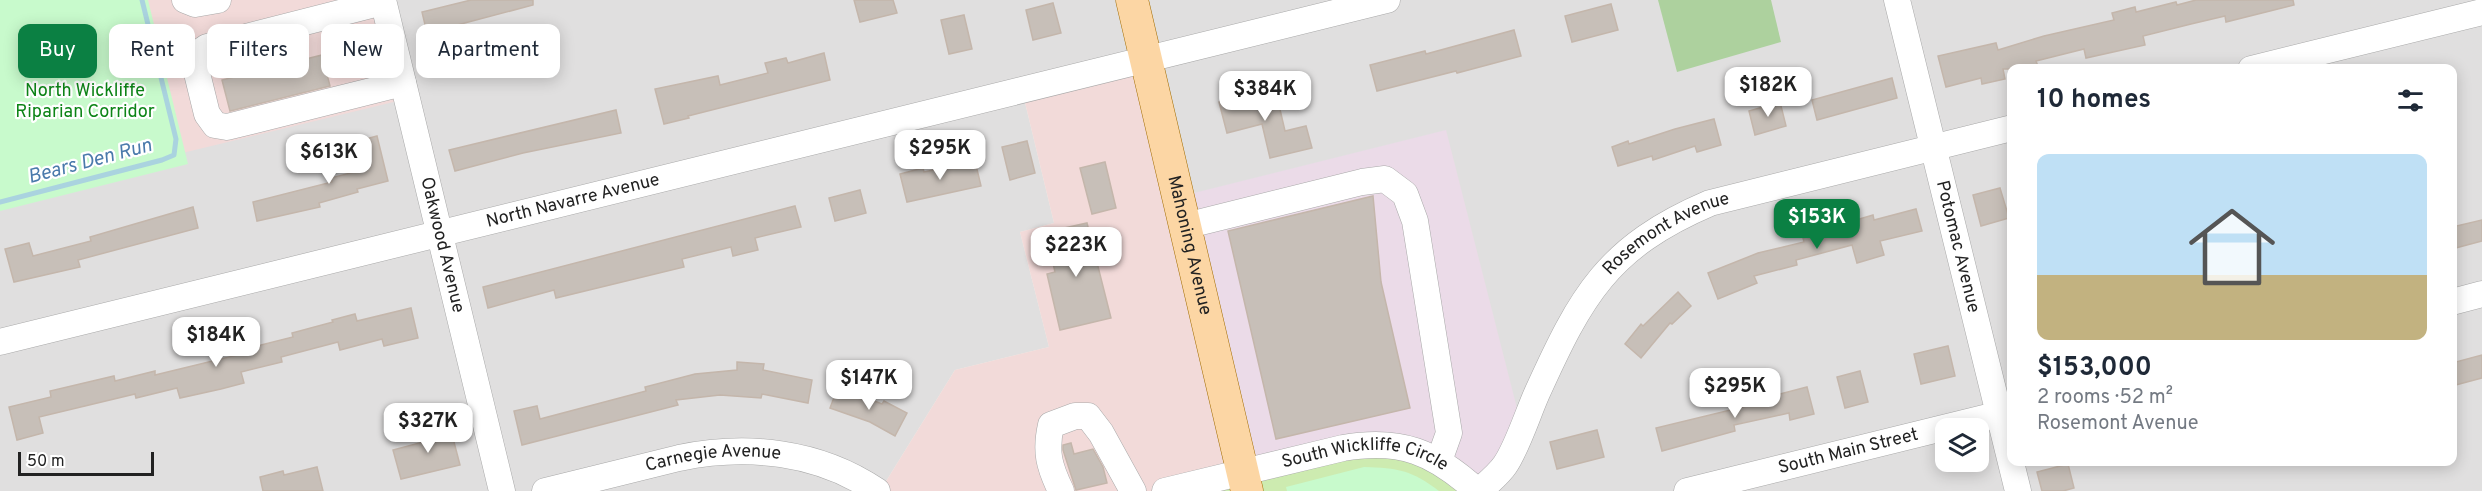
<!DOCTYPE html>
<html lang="en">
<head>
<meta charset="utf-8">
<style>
	:root { --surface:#fff; --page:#f2f2f3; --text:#1f2937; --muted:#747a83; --line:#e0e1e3; --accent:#0b8043 }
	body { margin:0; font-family:Overpass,sans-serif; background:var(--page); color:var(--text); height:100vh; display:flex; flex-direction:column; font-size:22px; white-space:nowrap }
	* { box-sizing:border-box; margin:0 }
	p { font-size:20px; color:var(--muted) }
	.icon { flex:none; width:33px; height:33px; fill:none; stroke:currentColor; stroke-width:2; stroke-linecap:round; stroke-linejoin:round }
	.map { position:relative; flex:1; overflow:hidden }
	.details { position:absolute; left:2007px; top:64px; width:450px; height:402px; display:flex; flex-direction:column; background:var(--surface); border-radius:12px; box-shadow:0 3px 15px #0003 }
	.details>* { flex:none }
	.guide { position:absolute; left:18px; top:24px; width:570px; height:54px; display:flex; gap:12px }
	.tools { position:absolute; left:1935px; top:418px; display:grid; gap:12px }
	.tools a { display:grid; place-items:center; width:54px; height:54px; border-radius:12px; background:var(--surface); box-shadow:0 3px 15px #0003; font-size:30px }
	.scale { position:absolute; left:18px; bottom:15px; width:136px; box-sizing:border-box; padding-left:6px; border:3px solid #222; border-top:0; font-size:16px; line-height:21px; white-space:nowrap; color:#222; -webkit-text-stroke:4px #fff; paint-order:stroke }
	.price { position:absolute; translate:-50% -51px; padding:0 14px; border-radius:12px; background:#fff; color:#222; font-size:20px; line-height:39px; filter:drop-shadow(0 2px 3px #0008) }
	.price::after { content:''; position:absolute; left:50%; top:36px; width:18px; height:14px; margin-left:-9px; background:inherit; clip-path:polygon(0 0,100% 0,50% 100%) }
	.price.current { background:var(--accent); color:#fff }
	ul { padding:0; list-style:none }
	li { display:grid; align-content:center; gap:12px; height:318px; padding:0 30px }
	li+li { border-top:2px solid var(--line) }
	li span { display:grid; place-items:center; height:186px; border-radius:12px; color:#555 }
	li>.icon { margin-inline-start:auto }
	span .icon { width:108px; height:108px; fill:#fffc; stroke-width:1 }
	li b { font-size:26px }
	h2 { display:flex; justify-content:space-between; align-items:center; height:72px; padding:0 30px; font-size:26px }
	.chip { padding:0 21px; border-radius:12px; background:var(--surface); box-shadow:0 3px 15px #0003; font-size:21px; line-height:54px }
	.chip.current { background:var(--accent); color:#fff }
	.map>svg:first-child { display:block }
	.residential { fill:#e0dfdf; fill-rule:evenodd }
	.commercial { fill:#f2dad9 }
	.industrial { fill:#ebdbe8 }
	.grass { fill:#cdebb0 }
	.forest { fill:#add19e }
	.park { fill:#c8facc }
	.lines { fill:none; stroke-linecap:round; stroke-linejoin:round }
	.stream { stroke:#aad3df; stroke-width:5 }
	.building { fill:#c7bfb8; stroke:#c4b6ab; stroke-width:1.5 }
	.minor-casing { stroke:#a9a9a9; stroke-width:27 }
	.major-casing { stroke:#a06b00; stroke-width:33 }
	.minor { stroke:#fff; stroke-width:26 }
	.major { stroke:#fcd6a4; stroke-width:32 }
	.labels { text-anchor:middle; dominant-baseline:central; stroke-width:4.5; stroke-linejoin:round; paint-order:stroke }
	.park-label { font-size:18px; fill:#0c8416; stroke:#fff }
	.street-label { font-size:18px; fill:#222; stroke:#fff }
	.water-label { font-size:20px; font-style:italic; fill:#4a7aab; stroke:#fff }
</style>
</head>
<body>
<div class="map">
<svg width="2482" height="491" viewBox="0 0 2482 491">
	<rect width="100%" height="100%" fill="#f2efe9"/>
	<path class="residential" d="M383,0h2099v491h-1003l-301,-294 -156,-107 32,133 -34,9 29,115 -94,23 -75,121h-880v-288zM2012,69h440v393h-440zM1946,429h32v33h-32z"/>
	<g class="commercial">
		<polygon points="142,0 383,0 406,99 174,155"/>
		<polygon points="1146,59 1243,473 1165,491 880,491 955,370 1049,347 1020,232 1054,223 1022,90"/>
	</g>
	<polygon class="industrial" points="1446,130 1522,428 1479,491 1243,473 1178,197"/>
	<polygon class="grass" points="1387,444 1477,491 1165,491"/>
	<polygon class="forest" points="1658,0 1771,0 1781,42 1677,72"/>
	<g class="park">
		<polygon points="0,0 148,0 188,164 0,211"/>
		<path d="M1364,467c34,1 47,3 75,24h-152l-1,-4z"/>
	</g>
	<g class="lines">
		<polyline class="stream" points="0,202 162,160 174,155 176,139 142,0"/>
	</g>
	<g class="building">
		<polygon points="471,0 533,0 533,5 427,33 422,12"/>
		<polygon points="854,0 893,0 897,13 860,22"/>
		<polygon points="2196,0 2293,0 2294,5 2226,22 2225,16 2191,24 2143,36 2145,45 2086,58 2084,49 2036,61 2039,69 2003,69 2005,79 1982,84 1981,78 1946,87 1938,56 1996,43 1998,50 2044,36 2114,20 2112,13 2135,7 2136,12 2176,2 2177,5"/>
		<polygon points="1053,3 1061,33 1033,40 1026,10"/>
		<polygon points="1611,4 1618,30 1572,42 1565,16"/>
		<polygon points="964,15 972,49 949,54 941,20"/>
		<polygon points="1514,30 1521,56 1457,73 1456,71 1377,91 1370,65 1425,51 1426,54"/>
		<polygon points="824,53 830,80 688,116 689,118 664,124 655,89 718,76 720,85 768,73 765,63 786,58 788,63"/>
		<polygon points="322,55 330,86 230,111 222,80"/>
		<polygon points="1892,78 1897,98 1817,120 1812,100"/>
		<polygon points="1275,88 1285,131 1306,126 1312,148 1270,158 1262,124 1227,133 1219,102"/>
		<polygon points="1780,102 1786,126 1755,135 1749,111"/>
		<polygon points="616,110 621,133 523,153 455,171 449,150"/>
		<polygon points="1714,119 1721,145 1697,152 1695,146 1653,160 1652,156 1618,166 1612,147 1628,141 1629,144 1675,129"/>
		<polygon points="377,136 388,181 357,189 358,192 319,203 320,207 257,221 253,202 332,182 331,178 362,170 355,142"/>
		<polygon points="1027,141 1035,173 1010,180 1002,147"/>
		<polygon points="975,161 981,186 907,202 900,174 923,168 924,172"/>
		<polygon points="1105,162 1116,208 1092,214 1080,168"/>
		<polygon points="2000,188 2009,218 1981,226 1973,195"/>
		<polygon points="860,190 866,213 835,221 829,198"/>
		<polygon points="1373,196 1381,282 1410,408 1276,439 1228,231"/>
		<polygon points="795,206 801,227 755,238 758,250 733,256 731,247 682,259 684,267 556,298 554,290 488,308 483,287"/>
		<polygon points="193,207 198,228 78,260 80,267 14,282 5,249 29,243 33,256 91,241 90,237"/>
		<polygon points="1916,209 1922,231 1880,241 1884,255 1857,263 1852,245 1796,260 1797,265 1754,276 1757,283 1718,299 1708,273 1758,253 1804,242 1803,238 1847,226 1846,223 1873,215 1874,220"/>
		<polygon points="2482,220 2482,241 2452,249 2452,227"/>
		<polygon points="1087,223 1111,318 1060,330 1047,274 1055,272 1046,232"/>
		<polygon points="1678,292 1691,306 1672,324 1670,323 1641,358 1625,344 1641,324 1643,326"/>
		<polygon points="411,308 418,338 384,346 382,339 340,350 338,342 281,357 282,362 241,372 244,383 221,389 180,398 177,388 136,398 135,394 39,417 43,433 17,440 9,407 51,397 50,391 114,376 115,381 155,371 155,375 254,351 253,347 293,337 292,333 333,322 332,320 355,314 357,321"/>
		<polygon points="1948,346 1955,376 1921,384 1914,354"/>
		<polygon points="2482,355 2482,378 2452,386 2452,363"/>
		<polygon points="737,362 764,364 763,370 812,380 808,403 762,394 761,398 720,395 676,400 678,405 522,445 514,411 537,406 540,419 646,391 645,387 695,374 737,370"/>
		<polygon points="1860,371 1868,402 1845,408 1837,377"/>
		<polygon points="838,387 882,404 884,401 907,413 895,436 870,422 830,408"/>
		<polygon points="1807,387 1814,414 1790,420 1789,413 1734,425 1735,431 1662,451 1656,428 1743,407 1742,404"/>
		<polygon points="449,423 460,465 401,479 393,450 427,441 424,430"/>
		<polygon points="1597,430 1604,457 1557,469 1550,442"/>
		<polygon points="1071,443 1074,454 1093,449 1103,467 1107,483 1076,490 1063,450 1063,445"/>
		<polygon points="2068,464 2074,488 2063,491 2042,491 2037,472"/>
		<polygon points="317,467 323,491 263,491 260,477 283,471 284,475"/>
	</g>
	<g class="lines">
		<g class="minor-casing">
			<g id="minor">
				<polyline points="185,0 195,4 218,0"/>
				<path id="s1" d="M383,0l119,491"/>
				<path id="s2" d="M1897,0l121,491"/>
				<polyline points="383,2 207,47 198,53 194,61 207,114 215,125 227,127 403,83"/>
				<polyline points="2251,69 2482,12"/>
				<polyline points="1185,226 1362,182 1385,179 1405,194 1415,221 1449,433 1439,461"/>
				<polyline points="2452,302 2482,294"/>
				<path id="s3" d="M0,342l1387,-342"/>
				<path id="s4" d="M545,491l134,-33c68,-14 139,-7 198,33"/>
				<path d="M1061,491c-12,-25 -16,-39 -10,-66l24,-9h13l13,17 32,58"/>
				<path id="s5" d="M1165,491l178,-43c58,-10 91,4 134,43"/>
				<path id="s6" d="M1479,491c9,-8 20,-17 26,-26 12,-17 23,-52 32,-72 44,-97 70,-146 173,-190l302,-75"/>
				<path id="s7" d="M1687,491l325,-80"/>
			</g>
		</g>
		<g class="major-casing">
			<g id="major">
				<path id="s8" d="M1132,0l115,491"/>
			</g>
		</g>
		<use href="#minor" class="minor"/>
		<use href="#major" class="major"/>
	</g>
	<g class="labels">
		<g class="park-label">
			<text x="85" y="91">North Wickliffe<tspan x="85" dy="21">Riparian Corridor</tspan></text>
		</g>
		<g class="street-label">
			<text stroke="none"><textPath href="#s3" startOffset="590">North Navarre Avenue</textPath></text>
			<text stroke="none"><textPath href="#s6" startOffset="328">Rosemont Avenue</textPath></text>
			<text stroke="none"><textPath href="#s8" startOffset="252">Mahoning Avenue</textPath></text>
			<text stroke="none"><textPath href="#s1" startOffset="252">Oakwood Avenue</textPath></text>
			<text stroke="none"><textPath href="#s2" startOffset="254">Potomac Avenue</textPath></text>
			<text stroke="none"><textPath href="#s7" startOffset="166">South Main Street</textPath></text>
			<text stroke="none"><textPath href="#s4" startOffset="172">Carnegie Avenue</textPath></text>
			<text stroke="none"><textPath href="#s5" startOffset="206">South Wickliffe Circle</textPath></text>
		</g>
		<g class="water-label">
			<text transform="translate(90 162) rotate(-15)">Bears Den Run</text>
		</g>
	</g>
</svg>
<div class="tools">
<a><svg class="icon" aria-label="layers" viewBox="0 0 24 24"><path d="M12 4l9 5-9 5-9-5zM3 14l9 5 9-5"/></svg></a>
</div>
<div class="scale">50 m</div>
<b class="price" style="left:1768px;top:118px">$182K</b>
<b class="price" style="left:1265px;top:122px">$384K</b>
<b class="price" style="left:940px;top:181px">$295K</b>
<b class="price" style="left:329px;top:185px">$613K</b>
<b class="price current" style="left:1817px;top:250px">$153K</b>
<b class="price" style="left:1076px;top:278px">$223K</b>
<b class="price" style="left:216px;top:368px">$184K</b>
<b class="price" style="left:869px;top:411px">$147K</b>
<b class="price" style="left:1735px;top:419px">$295K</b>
<b class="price" style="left:428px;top:454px">$327K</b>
<div class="guide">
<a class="chip current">Buy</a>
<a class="chip">Rent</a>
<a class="chip">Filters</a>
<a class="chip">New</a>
<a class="chip">Apartment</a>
</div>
<section class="details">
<h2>10 homes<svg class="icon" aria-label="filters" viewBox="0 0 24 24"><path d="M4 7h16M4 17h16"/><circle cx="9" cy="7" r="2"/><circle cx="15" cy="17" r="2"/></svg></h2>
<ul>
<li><span style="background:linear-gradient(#bfe0f5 65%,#c2b280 0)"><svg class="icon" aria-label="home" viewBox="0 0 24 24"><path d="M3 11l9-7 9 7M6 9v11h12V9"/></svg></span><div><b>$153,000</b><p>2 rooms · 52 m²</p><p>Rosemont Avenue</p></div></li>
</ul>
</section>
</div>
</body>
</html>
